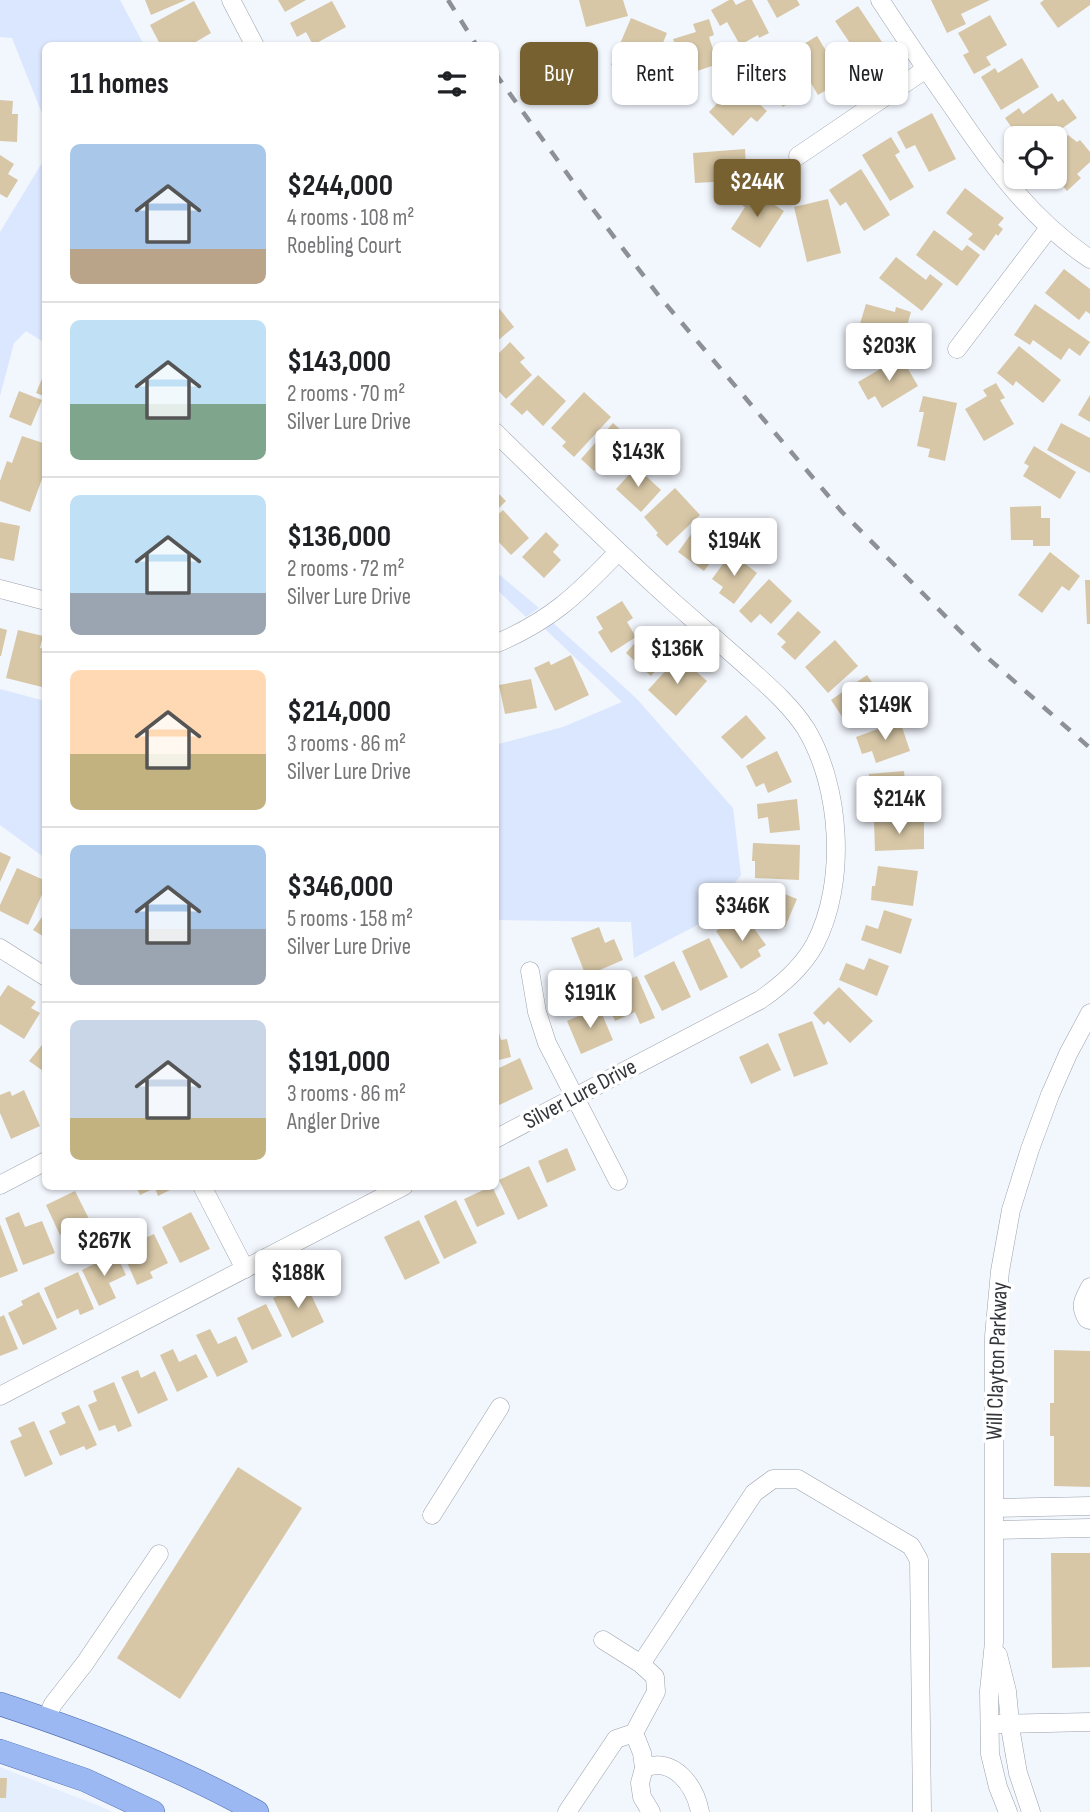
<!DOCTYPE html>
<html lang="en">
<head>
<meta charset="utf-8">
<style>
	:root { --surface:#fff; --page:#f2f2f2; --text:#202124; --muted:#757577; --line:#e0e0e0; --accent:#776131 }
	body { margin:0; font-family:"Sofia Sans Condensed",sans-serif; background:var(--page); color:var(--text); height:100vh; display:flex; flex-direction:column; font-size:26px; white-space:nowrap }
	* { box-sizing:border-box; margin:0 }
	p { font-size:23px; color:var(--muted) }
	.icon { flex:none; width:38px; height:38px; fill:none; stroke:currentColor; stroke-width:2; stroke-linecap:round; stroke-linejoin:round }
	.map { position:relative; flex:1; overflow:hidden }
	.details { position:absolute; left:42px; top:42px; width:457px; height:1148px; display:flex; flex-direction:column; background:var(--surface); border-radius:10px; box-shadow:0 2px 5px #0004 }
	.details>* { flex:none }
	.guide { position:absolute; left:520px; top:42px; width:464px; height:63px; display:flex; gap:14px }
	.fabs { position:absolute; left:1004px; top:126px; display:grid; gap:14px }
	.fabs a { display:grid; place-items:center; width:63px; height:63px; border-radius:10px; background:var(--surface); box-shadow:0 2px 5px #0004; font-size:35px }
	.price { position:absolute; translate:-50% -60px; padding:0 16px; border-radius:7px; background:#fff; color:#222; font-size:23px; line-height:46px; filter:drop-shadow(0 2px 4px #0008) }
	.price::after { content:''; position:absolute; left:50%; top:42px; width:21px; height:16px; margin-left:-10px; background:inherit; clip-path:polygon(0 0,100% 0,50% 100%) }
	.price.on { background:var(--accent); color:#fff }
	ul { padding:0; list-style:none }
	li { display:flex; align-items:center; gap:21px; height:175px; padding:0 28px }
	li+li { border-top:2px solid var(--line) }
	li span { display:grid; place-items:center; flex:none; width:196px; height:140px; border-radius:10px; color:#555 }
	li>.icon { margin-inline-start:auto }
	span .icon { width:84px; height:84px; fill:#fffc; stroke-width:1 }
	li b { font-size:30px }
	h2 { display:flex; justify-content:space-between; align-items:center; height:84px; padding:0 28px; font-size:30px }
	.chip { padding:0 24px; border-radius:10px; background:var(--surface); box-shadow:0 2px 5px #0004; font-size:24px; line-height:63px }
	.chip.on { background:var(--accent); color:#fff }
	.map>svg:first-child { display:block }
	.built { fill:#e5eefd }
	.green { fill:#dbe7fe }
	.building { fill:#d7c7a7 }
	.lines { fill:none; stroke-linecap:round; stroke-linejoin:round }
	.minor-casing { stroke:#9aa0ac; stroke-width:19 }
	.major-casing { stroke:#4c6bac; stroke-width:24 }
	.minor { stroke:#fff; stroke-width:18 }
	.major { stroke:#9bb8f2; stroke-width:23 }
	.rail { stroke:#8d9096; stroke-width:4.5; stroke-dasharray:12 12; stroke-linecap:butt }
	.labels { text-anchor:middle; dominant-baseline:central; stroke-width:7; stroke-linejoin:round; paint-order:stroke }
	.street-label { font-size:23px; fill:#33353a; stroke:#fff }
</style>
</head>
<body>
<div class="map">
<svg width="1090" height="1812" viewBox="0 0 1090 1812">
	<rect width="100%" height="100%" fill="#f2f6fd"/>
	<polygon class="built" points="0,1767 104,1808 112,1812 0,1812"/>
	<g class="green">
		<polygon points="0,0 120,0 144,45 46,46 45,121 12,38 0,37"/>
		<polygon points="45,158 45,343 26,331 14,343 0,396 0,232"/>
		<polygon points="495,571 539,608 526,617 495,588"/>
		<polygon points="553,623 636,698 733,808 741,875 705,921 634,958 631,922 495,920 495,745 563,727 622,702 545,629"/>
		<polygon points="0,689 45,701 45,858 0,825"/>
	</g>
	<g class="building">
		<polygon points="145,0 186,0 151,15"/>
		<polygon points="278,0 306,0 285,12"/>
		<polygon points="579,0 623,0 628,16 586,27"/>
		<polygon points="729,0 733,0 736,5 746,0 752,0 769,33 759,38 758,35 740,45 727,22 720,26 711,10"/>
		<polygon points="767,0 797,0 800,5 777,18"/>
		<polygon points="931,0 990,0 961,14 966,24 947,33"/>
		<polygon points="1044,0 1090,0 1090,5 1058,28 1040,3"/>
		<polygon points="194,1 211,33 189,46 161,46 150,25"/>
		<polygon points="332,1 346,27 313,45 306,32 297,37 290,23"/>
		<polygon points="858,6 888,51 859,70 850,56 856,52 835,21"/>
		<polygon points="990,15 1007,45 986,57 991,65 974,74 963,55 969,52 958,33"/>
		<polygon points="631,18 667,33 660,50 652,46 639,77 611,65"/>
		<polygon points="709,19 714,35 709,37 718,64 685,75 673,39 696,32 693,24"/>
		<polygon points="817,36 834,64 842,59 851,75 818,95 792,51"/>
		<polygon points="782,50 808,89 783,107 760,73 770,66 767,61"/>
		<polygon points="1022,58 1039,87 1001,110 981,77 995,68 998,73"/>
		<polygon points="736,91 750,103 754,99 767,111 757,122 751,117 733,136 709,112 726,94 729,98"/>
		<polygon points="1052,93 1058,102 1063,99 1077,118 1048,138 1019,138 1005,118 1019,108 1023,114"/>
		<polygon points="0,100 13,101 12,114 18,114 17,142 0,141"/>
		<polygon points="932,113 956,159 929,172 915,145 906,149 897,132"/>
		<polygon points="1068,135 1077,142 1080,140 1090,152 1090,162 1077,174 1081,178 1067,191 1055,177 1055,146"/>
		<polygon points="891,137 900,152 895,155 914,187 890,201 862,155"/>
		<polygon points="745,149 747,184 731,185 731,181 695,183 693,153"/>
		<polygon points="0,155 14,164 8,174 18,180 7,198 0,194"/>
		<polygon points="861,169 890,215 864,231 846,202 840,206 829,190"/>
		<polygon points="965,188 1004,218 998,225 1003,229 998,236 996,234 984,251 968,239 973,234 946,213"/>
		<polygon points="750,189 784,211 760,248 731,229 745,207 740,204"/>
		<polygon points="828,199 841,253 807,262 794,207"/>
		<polygon points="934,230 962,251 967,245 980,255 957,286 916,255"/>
		<polygon points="896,257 926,280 930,274 943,284 922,311 879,278"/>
		<polygon points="1064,269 1090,289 1090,314 1086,311 1079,320 1045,293"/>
		<polygon points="495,303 514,327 495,343"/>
		<polygon points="866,304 895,312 896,307 911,312 900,350 856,337"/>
		<polygon points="1035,304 1090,342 1080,356 1069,348 1061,360 1033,340 1030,345 1014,335"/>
		<polygon points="510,342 525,358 520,362 532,375 506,399 495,387 495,357"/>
		<polygon points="1019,346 1061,380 1043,403 1016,381 1013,386 997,373"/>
		<polygon points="901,357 918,386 882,408 875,396 868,400 858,382"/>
		<polygon points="46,369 46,397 36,393"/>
		<polygon points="538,375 566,401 543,426 527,410 522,415 510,404"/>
		<polygon points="996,383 1005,398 1000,400 1014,424 984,441 965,409 987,396 983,390"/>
		<polygon points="19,391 42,400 31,426 9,417"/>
		<polygon points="584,392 611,417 574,457 562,446 566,442 551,428"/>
		<polygon points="1090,395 1090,422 1078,415"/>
		<polygon points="923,396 957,403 945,461 928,457 930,449 917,446 924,412 919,412"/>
		<polygon points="613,423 622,431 617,437 635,453 618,472 604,460 594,471 581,459"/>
		<polygon points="1061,423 1090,438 1090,473 1047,450"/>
		<polygon points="22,436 46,444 46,468 30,512 0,501 0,481 7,461 12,463"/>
		<polygon points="1034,446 1076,472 1060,499 1023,476 1029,466 1024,463"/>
		<polygon points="636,467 661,490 641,512 616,489"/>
		<polygon points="675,488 700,515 667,546 656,535 658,533 644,517"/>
		<polygon points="495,490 506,501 495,512"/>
		<polygon points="1041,506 1041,518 1050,518 1050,546 1033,546 1033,540 1011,540 1010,507"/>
		<polygon points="503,510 529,538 511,555 495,538 495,517"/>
		<polygon points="703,518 729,537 704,571 678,552"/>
		<polygon points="0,522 20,526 14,561 0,558"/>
		<polygon points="546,532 559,545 553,552 561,560 544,578 522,557"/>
		<polygon points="1050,552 1080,576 1069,591 1062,586 1042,613 1018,595"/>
		<polygon points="731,553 757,573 734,604 719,593 723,587 712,579"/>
		<polygon points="769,579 792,601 771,624 760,614 751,623 739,611"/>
		<polygon points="1085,580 1090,580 1090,624 1087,624"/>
		<polygon points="622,601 633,618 627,622 636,637 611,653 598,632 603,629 596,617"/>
		<polygon points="798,611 821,632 795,660 781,647 786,642 777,634"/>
		<polygon points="650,626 663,638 658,643 670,654 651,676 626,653"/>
		<polygon points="0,628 7,630 1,656 0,656"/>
		<polygon points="18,630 43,636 40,648 46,649 46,675 42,687 6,678"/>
		<polygon points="835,640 858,666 828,693 805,667"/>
		<polygon points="571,655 589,695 555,711 534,668 549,661 551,665"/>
		<polygon points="679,656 707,681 676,716 648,690"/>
		<polygon points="867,675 878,691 886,685 897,700 860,726 851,713 843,718 831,700"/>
		<polygon points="531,679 537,708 505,714 499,685"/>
		<polygon points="746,715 766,738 742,759 721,737"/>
		<polygon points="900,721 910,751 876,763 872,751 862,754 856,737"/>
		<polygon points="777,751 792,782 768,793 764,783 756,787 746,766"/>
		<polygon points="904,771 907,808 872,811 869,774"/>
		<polygon points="797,799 800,830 770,833 768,817 758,819 757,804"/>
		<polygon points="924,821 924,849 875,851 874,822"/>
		<polygon points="753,843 800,845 799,880 755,878 755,861 752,861"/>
		<polygon points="0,852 11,857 0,882"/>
		<polygon points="878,866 918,871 913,906 871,900 872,886 875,886"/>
		<polygon points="17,868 46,881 46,886 28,925 0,911 0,905"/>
		<polygon points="765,886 797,899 785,927 754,915"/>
		<polygon points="884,910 912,919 901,954 861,940 866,925 878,929"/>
		<polygon points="46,911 46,938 33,930"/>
		<polygon points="748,920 766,945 758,950 761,956 741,969 716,931 729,922 734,929"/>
		<polygon points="599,927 605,943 614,939 623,960 586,976 571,938"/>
		<polygon points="709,938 728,977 700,991 682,951"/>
		<polygon points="869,958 889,966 877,996 839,980 846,963 864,970"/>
		<polygon points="674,961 691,997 662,1011 644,976"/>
		<polygon points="637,976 655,1018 640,1024 635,1012 615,1021 602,991"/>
		<polygon points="8,985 36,1002 31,1008 40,1013 24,1039 0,1024 0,997"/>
		<polygon points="839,987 873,1021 850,1043 828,1021 824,1025 813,1013"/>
		<polygon points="599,1007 613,1040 581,1054 567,1021"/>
		<polygon points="495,1020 501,1040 507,1039 511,1057 495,1061"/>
		<polygon points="812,1021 828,1064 794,1077 778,1034"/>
		<polygon points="46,1040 46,1073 29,1061"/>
		<polygon points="768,1043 781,1070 751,1084 739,1057"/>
		<polygon points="520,1058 533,1089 495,1107 495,1070"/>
		<polygon points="24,1090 40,1126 11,1139 0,1113 0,1095 10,1091 12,1096"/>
		<polygon points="567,1148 576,1170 547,1183 538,1161"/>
		<polygon points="529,1166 548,1206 518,1220 499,1180"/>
		<polygon points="136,1186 173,1186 174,1188 158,1196 155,1188 140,1195"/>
		<polygon points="492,1186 505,1214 477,1227 464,1199"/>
		<polygon points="75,1191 90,1221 60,1235 46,1205"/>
		<polygon points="456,1200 477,1243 444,1259 424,1216"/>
		<polygon points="19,1212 25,1227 42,1221 55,1253 23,1265 5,1218"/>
		<polygon points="191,1212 210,1249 180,1263 162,1227"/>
		<polygon points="419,1220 440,1263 405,1280 384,1237"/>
		<polygon points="0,1224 18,1271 0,1278"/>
		<polygon points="154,1234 168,1263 150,1272 153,1278 137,1285 121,1249"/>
		<polygon points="116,1253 126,1275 109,1283 116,1298 99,1306 82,1270"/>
		<polygon points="78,1272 94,1309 80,1315 78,1309 57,1319 44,1288"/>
		<polygon points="305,1282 324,1322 292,1338 273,1298"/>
		<polygon points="39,1292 57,1329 23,1345 8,1313 23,1305 21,1301"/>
		<polygon points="266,1304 282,1336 252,1350 237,1318"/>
		<polygon points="4,1315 18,1349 0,1356 0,1317"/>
		<polygon points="210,1329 218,1344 236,1336 248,1362 217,1377 196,1335"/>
		<polygon points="173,1349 179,1362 196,1354 208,1377 177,1392 160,1355"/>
		<polygon points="1054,1350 1090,1351 1090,1487 1054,1486 1054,1436 1050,1436 1050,1403 1054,1403"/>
		<polygon points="138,1370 141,1378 155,1371 168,1400 138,1414 121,1377"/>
		<polygon points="114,1382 132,1426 118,1432 115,1425 99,1431 88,1405 97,1401 93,1391"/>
		<polygon points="79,1405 97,1445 86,1450 84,1446 60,1456 49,1431 66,1423 61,1413"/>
		<polygon points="34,1421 53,1464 25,1477 10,1441 22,1436 18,1428"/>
		<polygon points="238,1467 302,1508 180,1699 117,1658"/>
		<polygon points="1051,1553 1090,1553 1090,1667 1052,1668"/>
		<polygon points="0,1778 7,1778 6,1798 0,1798"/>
	</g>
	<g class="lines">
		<g class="minor-casing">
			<g id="minor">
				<polyline points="231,0 255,46"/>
				<path d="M880,0c25,38 50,75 76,112 38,56 77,109 134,147"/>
				<polyline points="798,156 926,69"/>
				<polyline points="957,349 1049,228"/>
				<path d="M495,432c58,57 116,114 177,169 24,21 48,42 72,63 22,20 46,40 62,65 35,58 41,154 9,215 -13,24 -33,41 -55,56l-265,139"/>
				<polyline points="0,589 46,601"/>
				<path d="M495,644c55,-23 82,-49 123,-92"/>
				<polyline points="0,948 46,977"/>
				<polyline points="530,971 537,1012 547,1043 618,1181"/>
				<polyline points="0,1185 46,1161"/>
				<polyline points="202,1186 245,1269"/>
				<path d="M1090,1287c-7,14 -11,18 -3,32l3,1"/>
				<polyline points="0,1396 404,1186"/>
				<polyline points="995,1508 1090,1506"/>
				<polyline points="432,1515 500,1407"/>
				<polyline points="995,1530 1090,1528"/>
				<polyline points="998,1655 1007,1691 1011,1733 1018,1773 1031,1812"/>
				<polyline points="641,1664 754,1493 773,1479 798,1479 911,1546 919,1560 922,1812"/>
				<polyline points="46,1719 53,1704 85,1663 159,1554"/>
				<polyline points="999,1724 1090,1722"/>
				<polyline points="634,1733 642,1753 644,1768 640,1783 642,1797 651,1812"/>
				<path d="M644,1768c30,-12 51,18 56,44"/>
				<polyline points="567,1812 616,1739 634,1733 656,1692 655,1677 641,1664 603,1640"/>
				<polyline points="1008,1812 998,1787 990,1754 989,1691 994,1642 994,1336 1000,1271 1011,1210 1030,1149 1050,1095 1068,1054 1090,1013"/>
			</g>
		</g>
		<g class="major-casing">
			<g id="major">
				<path d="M0,1704c88,29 175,62 257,108"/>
				<polyline points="0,1751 85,1780 153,1812"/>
			</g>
		</g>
		<use href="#minor" class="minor"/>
		<use href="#major" class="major"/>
		<g class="rail">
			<polyline points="448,0 477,46"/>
			<polyline points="495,73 589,204 659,296 842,512 981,652 1090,748"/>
		</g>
	</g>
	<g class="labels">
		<g class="street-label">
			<text transform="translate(580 1094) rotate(-28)">Silver Lure Drive</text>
			<text transform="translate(997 1361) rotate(-88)">Will Clayton Parkway</text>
		</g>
	</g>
</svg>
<div class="fabs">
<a><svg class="icon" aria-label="locate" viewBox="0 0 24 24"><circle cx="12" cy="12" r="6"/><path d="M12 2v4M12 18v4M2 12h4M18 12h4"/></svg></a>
</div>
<b class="price on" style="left:757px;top:219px">$244K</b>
<b class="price" style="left:889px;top:383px">$203K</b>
<b class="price" style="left:638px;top:489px">$143K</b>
<b class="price" style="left:734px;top:578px">$194K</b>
<b class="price" style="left:677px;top:686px">$136K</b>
<b class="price" style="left:885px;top:742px">$149K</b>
<b class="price" style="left:899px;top:836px">$214K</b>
<b class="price" style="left:742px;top:943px">$346K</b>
<b class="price" style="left:590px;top:1030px">$191K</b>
<b class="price" style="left:104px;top:1278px">$267K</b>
<b class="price" style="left:298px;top:1310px">$188K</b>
<div class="guide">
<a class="chip on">Buy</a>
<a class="chip">Rent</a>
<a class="chip">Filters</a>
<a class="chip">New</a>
</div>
<section class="details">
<h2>11 homes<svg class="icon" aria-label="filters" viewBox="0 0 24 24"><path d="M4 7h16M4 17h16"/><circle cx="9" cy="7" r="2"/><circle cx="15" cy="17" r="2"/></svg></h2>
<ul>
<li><span style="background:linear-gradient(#a9c7e8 75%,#b9a48a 0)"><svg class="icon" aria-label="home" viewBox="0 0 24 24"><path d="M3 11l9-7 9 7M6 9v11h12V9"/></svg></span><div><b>$244,000</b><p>4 rooms · 108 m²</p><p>Roebling Court</p></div></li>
<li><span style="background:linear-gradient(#bfe0f5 60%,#7fa58c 0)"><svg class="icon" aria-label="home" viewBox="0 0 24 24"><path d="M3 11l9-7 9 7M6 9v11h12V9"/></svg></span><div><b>$143,000</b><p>2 rooms · 70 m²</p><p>Silver Lure Drive</p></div></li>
<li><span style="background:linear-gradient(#bfe0f5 70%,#9aa5b1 0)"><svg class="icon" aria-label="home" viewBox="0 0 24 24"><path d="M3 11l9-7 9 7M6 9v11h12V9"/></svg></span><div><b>$136,000</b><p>2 rooms · 72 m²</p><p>Silver Lure Drive</p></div></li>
<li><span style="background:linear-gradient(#ffd9b3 60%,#c2b280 0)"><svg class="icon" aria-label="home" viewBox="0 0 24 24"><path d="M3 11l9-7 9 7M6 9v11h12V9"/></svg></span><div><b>$214,000</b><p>3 rooms · 86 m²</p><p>Silver Lure Drive</p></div></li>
<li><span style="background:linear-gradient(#a9c7e8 60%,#9aa5b1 0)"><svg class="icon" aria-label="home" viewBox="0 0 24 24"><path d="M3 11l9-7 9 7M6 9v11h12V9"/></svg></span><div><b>$346,000</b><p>5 rooms · 158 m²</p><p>Silver Lure Drive</p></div></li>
<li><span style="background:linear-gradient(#c9d6e8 70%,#c2b280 0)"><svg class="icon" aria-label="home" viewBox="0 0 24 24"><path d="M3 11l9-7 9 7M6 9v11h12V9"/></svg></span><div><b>$191,000</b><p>3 rooms · 86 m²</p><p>Angler Drive</p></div></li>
</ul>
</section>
</div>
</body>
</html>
